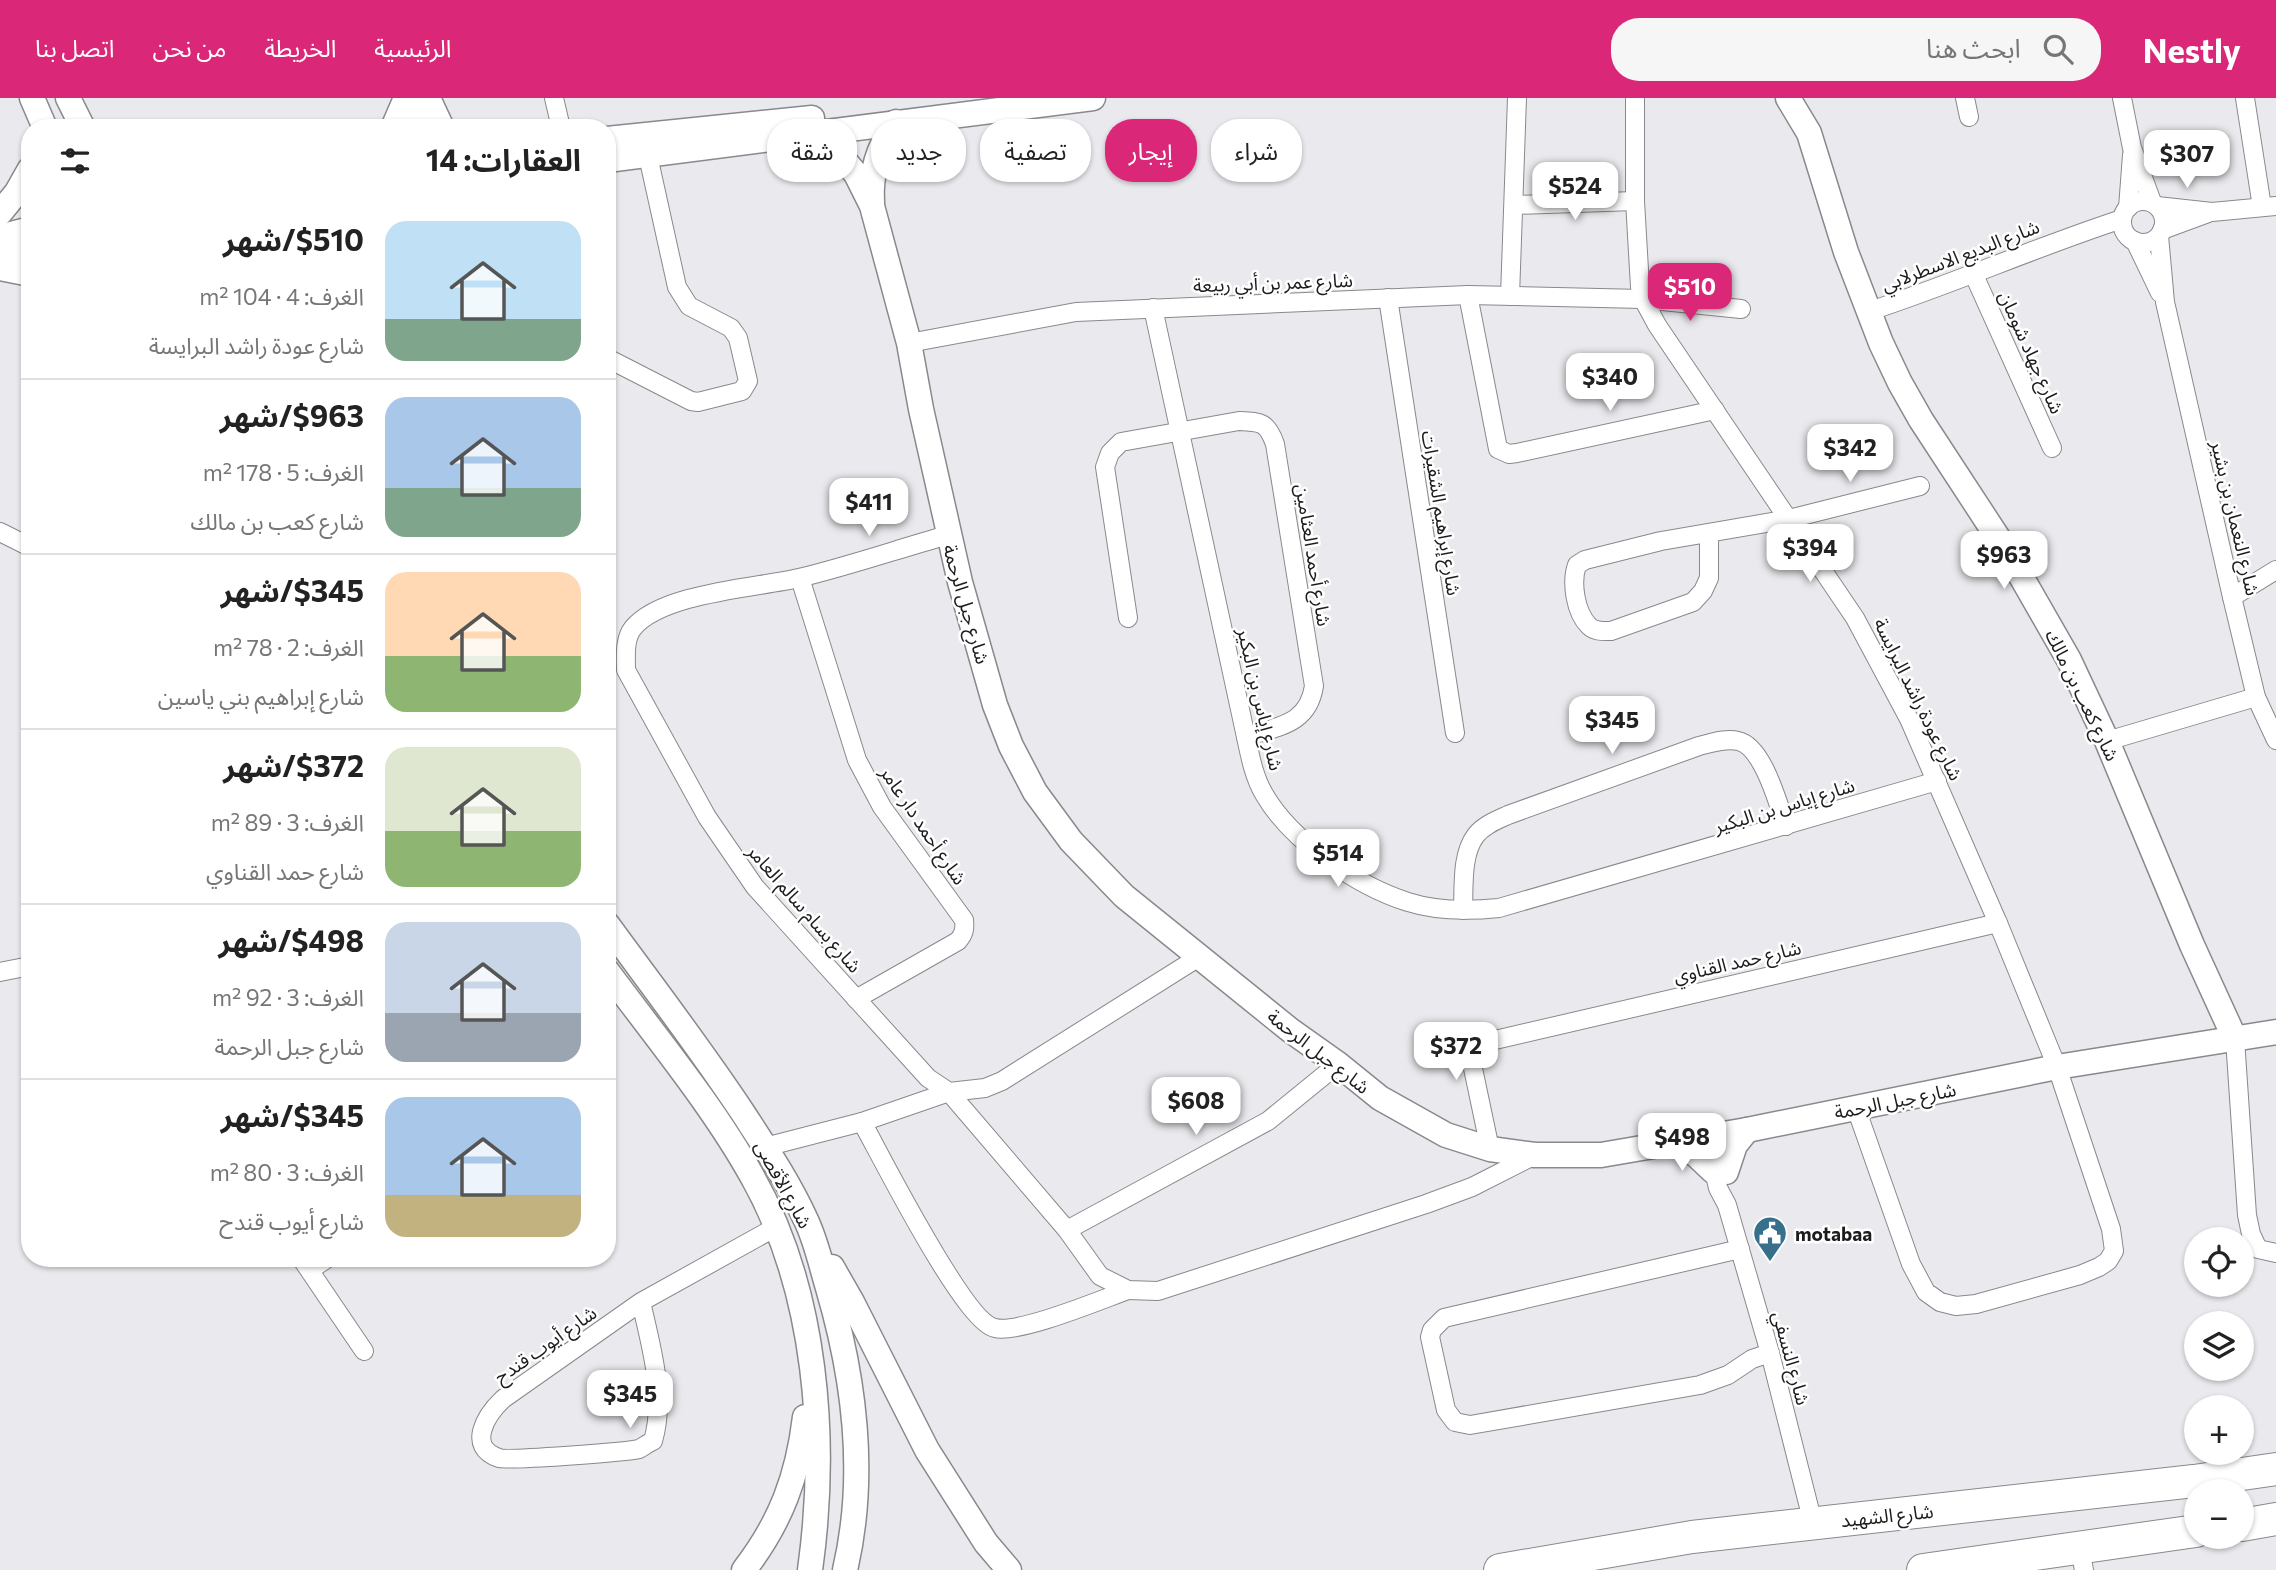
<!DOCTYPE html>
<html lang="ar">
<head>
<meta charset="utf-8">
<style>
	:root { --surface:#fff; --page:#f6f6f6; --text:#222; --muted:#767676; --line:#e0e0e0; --accent:#db2777 }
	body { margin:0; font-family:Commissioner,"Noto Sans Arabic",sans-serif; background:var(--page); color:var(--text); direction:rtl; height:100vh; display:flex; flex-direction:column; font-size:26px; white-space:nowrap }
	* { box-sizing:border-box; margin:0 }
	p { font-size:23px; color:var(--muted) }
	.icon { flex:none; width:38px; height:38px; fill:none; stroke:currentColor; stroke-width:2; stroke-linecap:round; stroke-linejoin:round }
	.map { position:relative; flex:1; overflow:hidden; direction:ltr }
	.panel { position:absolute; left:21px; top:21px; width:595px; height:1148px; display:flex; flex-direction:column; background:var(--surface); border-radius:28px; box-shadow:0 2px 5px #0004; direction:rtl }
	.panel>* { flex:none }
	.top-card { position:absolute; left:637px; top:21px; width:665px; height:63px; direction:rtl; display:flex; gap:14px }
	.fabs { position:absolute; left:2184px; top:1129px; display:grid; gap:14px }
	.fabs a { display:grid; place-items:center; width:70px; height:70px; border-radius:50%; background:var(--surface); box-shadow:0 2px 5px #0004; font-size:35px }
	.price { position:absolute; translate:-50% -60px; padding:0 16px; border-radius:14px; background:#fff; color:#222; font-size:23px; line-height:46px; filter:drop-shadow(0 2px 4px #0008) }
	.price::after { content:''; position:absolute; left:50%; top:42px; width:21px; height:16px; margin-left:-10px; background:inherit; clip-path:polygon(0 0,100% 0,50% 100%) }
	.price.active { background:var(--accent); color:#fff }
	ul { padding:0; list-style:none }
	li { display:flex; align-items:center; gap:21px; height:175px; padding:0 35px }
	li+li { border-top:2px solid var(--line) }
	li span { display:grid; place-items:center; flex:none; width:196px; height:140px; border-radius:21px; color:#555 }
	li>.icon { margin-inline-start:auto }
	span .icon { width:84px; height:84px; fill:#fffc; stroke-width:1 }
	li b { font-size:30px }
	h2 { display:flex; justify-content:space-between; align-items:center; height:84px; padding:0 35px; font-size:30px }
	.chip { padding:0 24px; border-radius:28px; background:var(--surface); box-shadow:0 2px 5px #0004; font-size:24px; line-height:63px }
	.chip.active { background:var(--accent); color:#fff }
	header { display:flex; align-items:center; gap:42px; box-sizing:border-box; height:98px; padding:0 35px; background:var(--accent); color:#fff }
	header strong { font-size:33px }
	nav { display:flex; gap:38px; margin-inline-start:auto; font-size:24px }
	.search { width:490px; height:63px; background:var(--page); display:flex; align-items:center; gap:18px; box-sizing:border-box; padding:0 24px; border-radius:28px; color:var(--muted); font-size:26px }
	.map>svg:first-child { display:block }
	.lines { fill:none; stroke-linecap:round; stroke-linejoin:round }
	.street-casing { stroke:#89898d; stroke-width:20 }
	.secondary-casing { stroke:#89898d; stroke-width:27 }
	.highway-casing { stroke:#89898d; stroke-width:34 }
	.street { stroke:#fff; stroke-width:18 }
	.secondary { stroke:#fff; stroke-width:24 }
	.highway { stroke:#fff; stroke-width:32 }
	.labels { text-anchor:middle; dominant-baseline:central; stroke-width:5; stroke-linejoin:round; paint-order:stroke }
	.street-label { font-size:19px; fill:#1c1c1d; stroke:#fff }
	.poi-label { font-size:19px; font-weight:bold; fill:#1c1c1d; stroke:#fff; text-anchor:start }
</style>
</head>
<body>
<header>
<strong>Nestly</strong>
<div class="search"><svg class="icon" aria-label="search" viewBox="0 0 24 24"><circle cx="10" cy="10" r="6"/><path d="M15 15l6 6"/></svg>ابحث هنا</div>
<nav><a>الرئيسية</a><a>الخريطة</a><a>من نحن</a><a>اتصل بنا</a></nav>
</header>
<div class="map">
<svg width="2276" height="1472" viewBox="0 0 2276 1472">
	<rect width="100%" height="100%" fill="#eaeaee"/>
	<g class="lines">
		<g class="street-casing">
			<g id="street">
				<polyline points="554,0 561,30"/>
				<polyline points="1635,0 1635,103 1640,189 1643,201 1657,227 1855,520 1909,621 1998,825 2057,969 2111,1131 2114,1153 2108,1163 2099,1169 2080,1177 1976,1206 1956,1208 1940,1204 1926,1194 1911,1166 1856,1010"/>
				<polyline points="1965,0 1969,19"/>
				<polyline points="2122,0 2132,50 2152,104"/>
				<polyline points="2245,0 2262,109"/>
				<circle cx="2143" cy="124" r="21"/>
				<polyline points="1514,107 1635,103"/>
				<polyline points="2157,108 2212,114 2276,108"/>
				<polyline points="2128,110 2132,57"/>
				<polyline points="2162,132 2208,115"/>
				<polyline points="2159,138 2165,204 2232,499 2256,599 2276,642"/>
				<polyline points="2135,143 2160,195"/>
				<polyline points="1974,177 2052,350"/>
				<polyline points="1468,197 1498,351 1509,356 1517,355 1715,312"/>
				<polyline points="1510,198 1517,0"/>
				<polyline points="1388,200 1455,635"/>
				<path d="M1153,210l93,429c4,19 8,40 18,57 27,47 93,92 144,108 28,9 62,9 91,6l438,-127"/>
				<path d="M1867,214c86,-28 169,-65 255,-93"/>
				<polyline points="909,245 1076,214 1468,197 1643,201 1741,211"/>
				<polyline points="607,260 691,303 698,304 742,293 748,283 738,240 731,230 689,208 677,189 648,58"/>
				<polyline points="0,434 30,449"/>
				<path d="M1709,435v45l-6,13 -10,11 -82,29c-7,0 -16,1 -22,-5 -14,-14 -18,-44 -12,-61l8,-5 76,-19 128,-22 131,-33"/>
				<path d="M948,437c-50,14 -99,31 -149,43 -44,10 -137,15 -166,50 -9,11 -7,29 -7,42l81,147 48,70 173,191 21,14 36,-4 17,-7 197,-124"/>
				<path d="M800,480l57,182 25,47 82,113c1,9 0,14 -6,21l-102,58"/>
				<polyline points="2232,499 2276,472"/>
				<path d="M1128,520l-23,-151 5,-14 11,-11 118,-21c23,1 28,1 36,23l39,242c-6,39 -36,40 -68,51"/>
				<polyline points="2107,643 2256,599"/>
				<path d="M1463,812c1,-22 -2,-56 13,-75 8,-10 21,-15 32,-20l191,-69c12,-3 27,-8 39,-5 25,5 40,63 48,85"/>
				<polyline points="0,874 30,868"/>
				<polyline points="2235,941 2247,1117 2251,1136 2258,1151 2276,1155"/>
				<path d="M862,1024c19,34 102,200 133,206 24,6 105,-28 133,-38"/>
				<polyline points="1706,1039 1718,1090 1727,1107 1770,1255 1813,1425"/>
				<polyline points="765,1049 862,1024 949,994 1067,1132 1100,1178 1128,1192 1158,1193 1426,1106 1472,1089 1535,1057"/>
				<polyline points="1490,1051 1471,961 1472,952 1478,946 1998,825"/>
				<polyline points="1067,1132 1268,1023 1338,966"/>
				<polyline points="1740,1151 1444,1220 1432,1232 1430,1239 1446,1312 1455,1324 1470,1327 1700,1287 1728,1277 1752,1261 1770,1255"/>
				<polyline points="301,1160 364,1253"/>
				<polyline points="310,1172 328,1160"/>
				<path d="M641,1204c10,44 25,95 12,139 -5,2 -10,6 -14,8 -12,3 -131,12 -140,9 -33,-11 -13,-43 4,-59l138,-97 135,-75"/>
				<polyline points="2080,1451 2084,1472"/>
			</g>
		</g>
		<g class="secondary-casing">
			<g id="secondary">
				<polyline points="32,0 45,30"/>
				<polyline points="68,0 83,30"/>
				<polyline points="409,0 420,30"/>
				<polyline points="428,0 442,30"/>
				<polyline points="1788,0 1809,35 1846,154 1881,245 1900,285 1921,322 2006,452 2069,562 2107,643 2192,847 2235,941"/>
				<polyline points="393,30 406,0"/>
				<polyline points="821,35 856,76 872,108 909,245 921,311 960,484 995,607 1011,648 1035,694 1071,743 1124,798 1290,932 1338,966 1380,1000 1446,1037 1490,1051 1535,1057 1601,1057 1747,1032 2057,969 2276,934"/>
				<polyline points="607,41 812,20"/>
				<polyline points="607,62 1093,0"/>
				<path d="M872,104c-2,-30 6,-55 24,-80"/>
				<polyline points="0,115 17,94 30,71"/>
				<polyline points="0,139 30,131"/>
				<polyline points="0,161 30,154"/>
				<polyline points="0,170 30,176"/>
				<path d="M607,826c46,63 93,124 136,189 22,34 45,68 62,105 11,22 16,47 23,70 27,92 39,188 17,282"/>
				<path d="M607,873c48,65 106,135 145,205 65,115 76,265 58,394"/>
				<polyline points="1676,1045 1696,1057 1713,1073"/>
				<polyline points="1726,1074 1735,1047 1747,1032"/>
				<polyline points="832,1169 852,1204 927,1352 986,1445 1009,1472"/>
				<path d="M744,1472c37,-48 54,-94 61,-153"/>
			</g>
		</g>
		<g class="highway-casing">
			<g id="highway">
				<polyline points="2242,1427 2276,1421"/>
				<polyline points="1500,1472 1692,1439 2194,1383 2276,1371"/>
				<polyline points="1923,1472 2196,1433"/>
			</g>
		</g>
		<use href="#street" class="street"/>
		<use href="#secondary" class="secondary"/>
		<use href="#highway" class="highway"/>
	</g>
	<defs>
		<g id="civic-pin" transform="scale(1.75)"><path d="M0 17L-7.5 6A9.5 9.5 0 1 1 7.5 6Z" fill="#386f8a" stroke="#fff"/><path d="M-.6-6.5H3V-4.5H.6V-3L4-1V1h2V6H-6V1h2V-1L-.6-3ZM-1.2 2.5V6h2.4V2.5Z" fill="#fff"/></g>
	</defs>
	<g fill-rule="evenodd">
		<use href="#civic-pin" x="1770" y="1135"/>
	</g>
	<g class="labels">
		<g class="street-label">
			<text transform="translate(1960 157) rotate(-21)">شارع البديع الاسطرلابي</text>
			<text transform="translate(1273 184) rotate(-2)">شارع عمر بن أبي ربيعة</text>
			<text transform="translate(2032 254) rotate(66)">شارع جهاد شومان</text>
			<text transform="translate(1442 415) rotate(81)">شارع إبراهيم الشقيرات</text>
			<text transform="translate(2236 420) rotate(77)">شارع النعمان بن بشير</text>
			<text transform="translate(1314 457) rotate(81)">شارع أحمد العثامين</text>
			<text transform="translate(967 506) rotate(74)">شارع جبل الرحمة</text>
			<text transform="translate(2083 597) rotate(64)">شارع كعب بن مالك</text>
			<text transform="translate(1261 601) rotate(77)">شارع إياس بن البكير</text>
			<text transform="translate(1919 601) rotate(64)">شارع عودة راشد البرايسة</text>
			<text transform="translate(1784 707) rotate(-17)">شارع إياس بن البكير</text>
			<text transform="translate(924 727) rotate(56)">شارع أحمد دار عامر</text>
			<text transform="translate(805 810) rotate(49)">شارع بسام سالم العامر</text>
			<text transform="translate(1737 863) rotate(-13)">شارع حمد القناوي</text>
			<text transform="translate(1319 953) rotate(38)">شارع جبل الرحمة</text>
			<text transform="translate(1895 1002) rotate(-11)">شارع جبل الرحمة</text>
			<text transform="translate(784 1086) rotate(61)">شارع الأقصى</text>
			<text transform="translate(545 1246) rotate(-35)">شارع أيوب قندح</text>
			<text transform="translate(1792 1260) rotate(75)">شارع النسفي</text>
			<text transform="translate(1887 1417) rotate(-6)">شارع الشهيد</text>
		</g>
		<g class="poi-label">
			<text x="1795" y="1135">motabaa</text>
		</g>
	</g>
</svg>
<div class="fabs">
<a><svg class="icon" aria-label="locate" viewBox="0 0 24 24"><circle cx="12" cy="12" r="6"/><path d="M12 2v4M12 18v4M2 12h4M18 12h4"/></svg></a>
<a><svg class="icon" aria-label="layers" viewBox="0 0 24 24"><path d="M12 4l9 5-9 5-9-5zM3 14l9 5 9-5"/></svg></a>
<a>+</a>
<a>−</a>
</div>
<b class="price" style="left:2187px;top:92px">$307</b>
<b class="price" style="left:1575px;top:124px">$524</b>
<b class="price active" style="left:1690px;top:225px">$510</b>
<b class="price" style="left:1610px;top:315px">$340</b>
<b class="price" style="left:1850px;top:386px">$342</b>
<b class="price" style="left:869px;top:440px">$411</b>
<b class="price" style="left:1810px;top:486px">$394</b>
<b class="price" style="left:2004px;top:493px">$963</b>
<b class="price" style="left:1612px;top:658px">$345</b>
<b class="price" style="left:1338px;top:791px">$514</b>
<b class="price" style="left:1456px;top:984px">$372</b>
<b class="price" style="left:1196px;top:1039px">$608</b>
<b class="price" style="left:1682px;top:1075px">$498</b>
<b class="price" style="left:630px;top:1332px">$345</b>
<div class="top-card">
<a class="chip">شراء</a>
<a class="chip active">إيجار</a>
<a class="chip">تصفية</a>
<a class="chip">جديد</a>
<a class="chip">شقة</a>
</div>
<section class="panel">
<h2>العقارات: 14<svg class="icon" aria-label="filters" viewBox="0 0 24 24"><path d="M4 7h16M4 17h16"/><circle cx="9" cy="7" r="2"/><circle cx="15" cy="17" r="2"/></svg></h2>
<ul>
<li><span style="background:linear-gradient(#bfe0f5 70%,#7fa58c 0)"><svg class="icon" aria-label="home" viewBox="0 0 24 24"><path d="M3 11l9-7 9 7M6 9v11h12V9"/></svg></span><div><b>$510/شهر</b><p>الغرف: 4 · 104 m²</p><p>شارع عودة راشد البرايسة</p></div></li>
<li><span style="background:linear-gradient(#a9c7e8 65%,#7fa58c 0)"><svg class="icon" aria-label="home" viewBox="0 0 24 24"><path d="M3 11l9-7 9 7M6 9v11h12V9"/></svg></span><div><b>$963/شهر</b><p>الغرف: 5 · 178 m²</p><p>شارع كعب بن مالك</p></div></li>
<li><span style="background:linear-gradient(#ffd9b3 60%,#8fb573 0)"><svg class="icon" aria-label="home" viewBox="0 0 24 24"><path d="M3 11l9-7 9 7M6 9v11h12V9"/></svg></span><div><b>$345/شهر</b><p>الغرف: 2 · 78 m²</p><p>شارع إبراهيم بني ياسين</p></div></li>
<li><span style="background:linear-gradient(#dfe7d0 60%,#8fb573 0)"><svg class="icon" aria-label="home" viewBox="0 0 24 24"><path d="M3 11l9-7 9 7M6 9v11h12V9"/></svg></span><div><b>$372/شهر</b><p>الغرف: 3 · 89 m²</p><p>شارع حمد القناوي</p></div></li>
<li><span style="background:linear-gradient(#c9d6e8 65%,#9aa5b1 0)"><svg class="icon" aria-label="home" viewBox="0 0 24 24"><path d="M3 11l9-7 9 7M6 9v11h12V9"/></svg></span><div><b>$498/شهر</b><p>الغرف: 3 · 92 m²</p><p>شارع جبل الرحمة</p></div></li>
<li><span style="background:linear-gradient(#a9c7e8 70%,#c2b280 0)"><svg class="icon" aria-label="home" viewBox="0 0 24 24"><path d="M3 11l9-7 9 7M6 9v11h12V9"/></svg></span><div><b>$345/شهر</b><p>الغرف: 3 · 80 m²</p><p>شارع أيوب قندح</p></div></li>
</ul>
</section>
</div>
</body>
</html>
